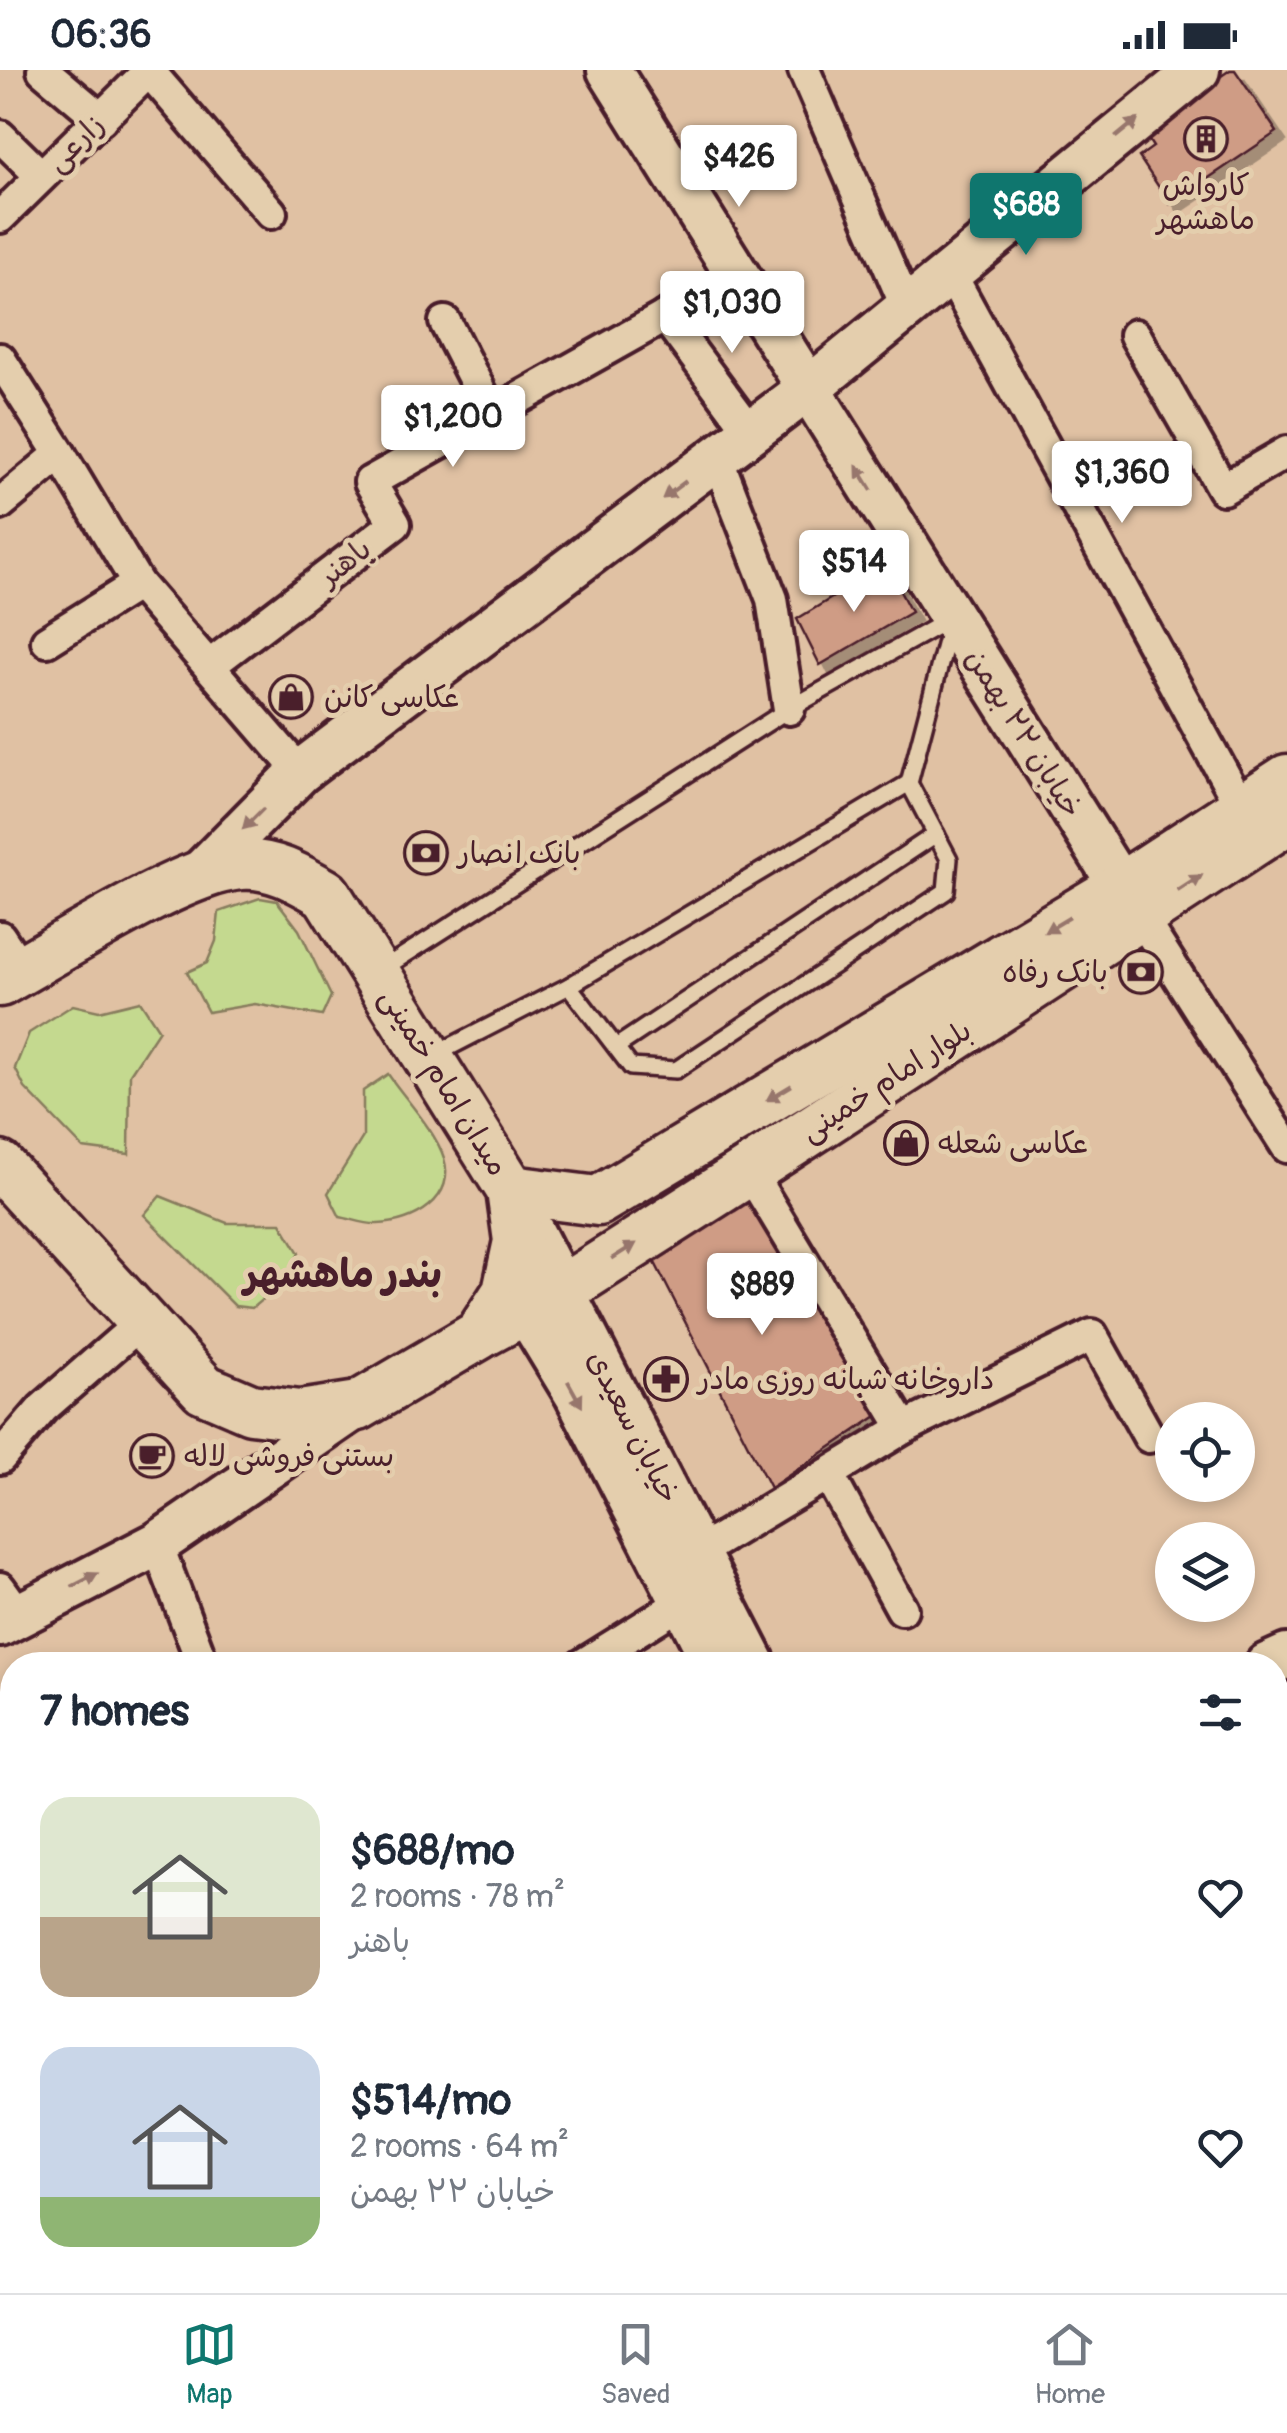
<!DOCTYPE html>
<html lang="en">
<head>
<meta charset="utf-8">
<style>
	:root { --surface:#fff; --page:#f2f2f3; --text:#1f2937; --muted:#747a83; --line:#e0e1e3; --accent:#0f766e }
	body { margin:0; font-family:Pangolin,"Playpen Sans Arabic",sans-serif; background:var(--page); color:var(--text); height:100vh; display:flex; flex-direction:column; font-size:38px; white-space:nowrap }
	* { box-sizing:border-box; margin:0 }
	p { font-size:32px; color:var(--muted) }
	.icon { flex:none; width:55px; height:55px; fill:none; stroke:currentColor; stroke-width:2; stroke-linecap:round; stroke-linejoin:round }
	.map { position:relative; flex:1; overflow:hidden }
	.details { position:absolute; left:0px; top:1582px; width:1288px; height:642px; display:flex; flex-direction:column; background:var(--surface); border-radius:40px 40px 0 0; box-shadow:0 5px 15px #0003 }
	.details>* { flex:none }
	.fabs { position:absolute; left:1155px; top:1332px; display:grid; gap:20px }
	.fabs a { display:grid; place-items:center; width:100px; height:100px; border-radius:50%; background:var(--surface); box-shadow:0 5px 15px #0003; font-size:50px }
	.price { position:absolute; translate:-50% -85px; padding:0 22px; border-radius:10px; background:#fff; color:#222; font-size:32px; line-height:65px; filter:drop-shadow(0 2px 5px #0008) }
	.price::after { content:''; position:absolute; left:50%; top:60px; width:30px; height:22px; margin-left:-15px; background:inherit; clip-path:polygon(0 0,100% 0,50% 100%) }
	.price.selected { background:var(--accent); color:#fff }
	ul { padding:0; list-style:none }
	li { display:flex; align-items:center; gap:30px; height:250px; padding:0 40px }
	li span { display:grid; place-items:center; flex:none; width:280px; height:200px; border-radius:30px; color:#555 }
	li>.icon { margin-inline-start:auto }
	span .icon { width:120px; height:120px; fill:#fffc; stroke-width:1 }
	li b { font-size:42px }
	h2 { display:flex; justify-content:space-between; align-items:center; height:120px; padding:0 40px; font-size:42px }
	.status { display:flex; justify-content:space-between; align-items:center; height:70px; padding:0 50px; background:var(--surface); direction:ltr }
	.status svg { height:28px; fill:currentColor }
	.dock { display:flex; justify-content:space-around; align-items:center; height:140px; border-top:2px solid var(--line); background:var(--surface); font-size:28px; color:var(--muted) }
	.dock a { display:grid; justify-items:center; gap:5px }
	.dock .selected { color:var(--accent) }
	.map>svg:first-child { display:block }
	.green { fill:#c4d98f; stroke:#877c5d; stroke-width:2.5 }
	.building { fill:#cf9c85; stroke:#4a1f2b; stroke-width:2.5; filter:url(#shadow) }
	.lines { fill:none; stroke-linecap:round; stroke-linejoin:round }
	.lane-casing { stroke:#4a1f2b; stroke-width:22 }
	.street-casing { stroke:#4a1f2b; stroke-width:38 }
	.secondary-casing { stroke:#4a1f2b; stroke-width:50 }
	.primary-casing { stroke:#4a1f2b; stroke-width:55 }
	.lane { stroke:#e4cead; stroke-width:15 }
	.street { stroke:#e4cead; stroke-width:30 }
	.secondary { stroke:#e4cead; stroke-width:42 }
	.primary { stroke:#e4cead; stroke-width:48 }
	.oneway { fill:#97766c }
	.labels { text-anchor:middle; dominant-baseline:central; stroke-width:10; stroke-linejoin:round; paint-order:stroke }
	.street-label { font-size:30px; fill:#4a1f2b; stroke:#e4cead }
	.poi-label { font-size:30px; fill:#4a1f2b; stroke:#e4cead; text-anchor:start }
	.district-label { font-size:40px; font-weight:bold; fill:#4a1f2b; stroke:#e4cead }
</style>
</head>
<body>
<div class="status"><b>06:36</b><svg viewBox="0 0 49 12"><path d="M0 12V9h3v3zM5 12V6h3v6zM10 12V3h3v9zM15 12V0h3v12zM26 1h20v11H26zM47 4h2v5h-2z"/></svg></div>
<div class="map">
<svg width="1287" height="2223" viewBox="0 0 1287 2223">
	<defs>
		<filter id="shadow"><feDropShadow dx="9" dy="9" stdDeviation="0" flood-color="#0004"/></filter>
	</defs>
	<rect width="100%" height="100%" fill="#e0c1a3"/>
	<filter id="ink" filterUnits="userSpaceOnUse"><feTurbulence type="fractalNoise" baseFrequency=".01" numOctaves="2"/><feDisplacementMap in="SourceGraphic" scale="20" xChannelSelector="R" yChannelSelector="G"/><feConvolveMatrix kernelMatrix="1 2 1 2 8 2 1 2 1" color-interpolation-filters="sRGB"/></filter>
	<g filter="url(#ink)">
		<g class="green">
			<polygon points="260,828 277,831 299,860 331,926 322,946 255,934 208,942 187,902 207,893 216,871 219,842"/>
			<polygon points="140,931 159,960 130,1004 129,1084 83,1078 25,1018 15,998 29,963 73,935 99,941"/>
			<path d="M388,1004c17,25 47,56 56,84 12,41 -30,65 -66,66 -12,1 -26,-5 -38,-7l-12,-24 35,-56v-46z"/>
			<polygon points="160,1126 227,1153 281,1153 299,1183 287,1209 252,1238 235,1236 144,1145"/>
		</g>
		<g class="building">
			<polygon points="1230,0 1235,0 1277,62 1170,134 1139,87 1153,77 1142,60"/>
			<polygon points="886,495 911,542 820,595 797,549"/>
			<polygon points="750,1120 877,1346 770,1418 650,1183"/>
		</g>
		<g class="lines">
			<g class="lane-casing">
				<g id="lane">
					<polyline points="381,900 789,639 948,550"/>
					<polyline points="569,916 631,997 676,1000 946,821 949,789 909,713"/>
					<polyline points="616,977 936,764"/>
					<polyline points="432,986 569,916 909,713 950,556"/>
					<polyline points="1275,1716 1287,1741"/>
				</g>
			</g>
			<g class="street-casing">
				<g id="street">
					<polyline points="43,0 101,49"/>
					<polyline points="804,0 907,238"/>
					<polyline points="149,1 271,143"/>
					<polyline points="0,66 41,106"/>
					<polyline points="0,147 150,0"/>
					<polyline points="950,203 1242,738"/>
					<polyline points="665,246 751,362"/>
					<polyline points="445,252 492,344"/>
					<polyline points="1135,265 1223,419 1287,382"/>
					<polyline points="0,289 60,384 0,434"/>
					<polyline points="60,384 138,514 300,702"/>
					<polyline points="717,388 772,529 789,639"/>
					<polyline points="47,571 138,514"/>
					<polyline points="209,596 395,454 370,412 737,206"/>
					<polyline points="1140,846 1287,1077"/>
					<polyline points="0,867 22,900"/>
					<polyline points="749,1101 904,1358"/>
					<polyline points="0,1388 43,1338 143,1251"/>
					<polyline points="828,1404 902,1539"/>
					<polyline points="157,1474 203,1595"/>
					<polyline points="697,1483 904,1358 1092,1265 1149,1367"/>
					<polyline points="0,1518 18,1543"/>
					<polyline points="582,1595 683,1532"/>
					<polyline points="0,2171 12,2162"/>
					<polyline points="73,2212 81,2223"/>
					<polyline points="499,2212 505,2223"/>
					<polyline points="802,2218 849,2216 867,2223"/>
					<polyline points="467,2223 481,2212"/>
					<polyline points="964,2223 984,2212"/>
				</g>
			</g>
			<g class="secondary-casing">
				<g id="secondary">
					<polyline points="609,0 1121,817"/>
					<polyline points="200,803 300,702 808,319 1198,0"/>
					<polyline points="515,1128 755,1595"/>
					<polyline points="525,1240 576,1324 715,1595"/>
					<polyline points="0,1555 157,1474 358,1336"/>
					<polyline points="1267,1595 1287,1586"/>
					<polyline points="1029,2212 1034,2223"/>
					<polyline points="1075,2212 1081,2223"/>
				</g>
			</g>
			<g class="primary-casing">
				<g id="primary">
					<path d="M0,912c59,-32 179,-111 240,-117 32,-3 60,14 86,29l185,296 7,51 -11,51 -28,43 -121,71 -58,9 -49,-6 -47,-20 -204,-223"/>
					<polyline points="511,1120 598,1131 1121,817 1287,709"/>
					<polyline points="482,1263 562,1220 738,1108 1287,750"/>
				</g>
			</g>
			<use href="#lane" class="lane"/>
			<use href="#street" class="street"/>
			<use href="#secondary" class="secondary"/>
			<use href="#primary" class="primary"/>
		</g>
		<defs><path id="oneway-solid" d="M-6-.8H1V-3.2L6.5 0L1 3.2V.8H-6Z" transform="scale(2.5)"/></defs>
		<g class="oneway">
			<use href="#oneway-solid" transform="translate(1127 58) rotate(-39)"/>
			<use href="#oneway-solid" transform="translate(864 408) rotate(-122)"/>
			<use href="#oneway-solid" transform="translate(674 420) rotate(143)"/>
			<use href="#oneway-solid" transform="translate(253 749) rotate(135)"/>
			<use href="#oneway-solid" transform="translate(1190 813) rotate(-33)"/>
			<use href="#oneway-solid" transform="translate(1057 855) rotate(149)"/>
			<use href="#oneway-solid" transform="translate(779 1023) rotate(149)"/>
			<use href="#oneway-solid" transform="translate(624 1181) rotate(-32)"/>
			<use href="#oneway-solid" transform="translate(575 1324) rotate(61)"/>
			<use href="#oneway-solid" transform="translate(85 1510) rotate(-27)"/>
		</g>
	</g>
	<defs>
		<g id="building-ring" transform="scale(2.25)"><circle r="9.5" fill="#e4cead" stroke="#4a1f2b" stroke-width="1.5"/><path d="M-4-6H4V6H1V3H-1V6H-4ZM-2.5-4.3h1.7v1.8h-1.7ZM.8-4.3h1.7v1.8H.8ZM-2.5-1h1.7V.8h-1.7ZM.8-1h1.7V.8H.8Z" fill="#4a1f2b"/></g>
		<g id="shop-ring" transform="scale(2.25)"><circle r="9.5" fill="#e4cead" stroke="#4a1f2b" stroke-width="1.5"/><path d="M-5-2.5h2.3a2.7 3.5 0 0 1 5.4 0H5L5.5 6h-11ZM-1.5-2.5h3a1.5 2.3 0 0 0-3 0Z" fill="#4a1f2b"/></g>
		<g id="bank-ring" transform="scale(2.25)"><circle r="9.5" fill="#e4cead" stroke="#4a1f2b" stroke-width="1.5"/><path d="M-6-4H6V4H-6ZM0-2.3a2.3 2.3 0 1 0 0 4.6a2.3 2.3 0 1 0 0-4.6Z" fill="#4a1f2b"/></g>
		<g id="pharmacy-ring" transform="scale(2.25)"><circle r="9.5" fill="#e4cead" stroke="#4a1f2b" stroke-width="1.5"/><path d="M-2-6h4v4h4v4h-4v4h-4v-4h-4v-4h4Z" fill="#4a1f2b"/></g>
		<g id="cafe-ring" transform="scale(2.25)"><circle r="9.5" fill="#e4cead" stroke="#4a1f2b" stroke-width="1.5"/><path d="M-5.5-4.5H6V0H3Q3 3.5 0 3.5H-2.5Q-5.5 3.5-5.5 0ZM3-3.2v2h1.7v-2ZM-6 4.5H4V6H-6Z" fill="#4a1f2b"/></g>
	</defs>
	<g fill-rule="evenodd">
		<use href="#building-ring" x="1206" y="69"/>
		<use href="#shop-ring" x="291" y="627"/>
		<use href="#bank-ring" x="426" y="783"/>
		<use href="#bank-ring" x="1141" y="902"/>
		<use href="#shop-ring" x="906" y="1073"/>
		<use href="#pharmacy-ring" x="666" y="1309"/>
		<use href="#cafe-ring" x="152" y="1386"/>
	</g>
	<g class="labels">
		<g class="street-label">
			<text transform="translate(75 73) rotate(-44)">زارعی</text>
			<text transform="translate(345 492) rotate(-38)">باهنر</text>
			<text transform="translate(1024 663) rotate(58)">خیابان ۲۲ بهمن</text>
			<text transform="translate(886 1011) rotate(-33)">بلوار امام خمینی</text>
			<text transform="translate(444 1012) rotate(58)">میدان امام خمینی</text>
			<text transform="translate(633 1357) rotate(63)">خیابان سعیدی</text>
		</g>
		<g class="poi-label">
			<text x="1206" y="115" text-anchor="middle">کارواش<tspan x="1206" dy="34">ماهشهر</tspan></text>
			<text x="324" y="627">عکاسی کانن</text>
			<text x="458" y="783">بانک انصار</text>
			<text x="1108" y="902" text-anchor="end">بانک رفاه</text>
			<text x="938" y="1073">عکاسی شعله</text>
			<text x="698" y="1309">داروخانه شبانه روزی مادر</text>
			<text x="184" y="1386">بستنی فروشی لاله</text>
		</g>
		<g class="district-label">
			<text x="343" y="1204">بندر ماهشهر</text>
		</g>
	</g>
</svg>
<div class="fabs">
<a><svg class="icon" aria-label="locate" viewBox="0 0 24 24"><circle cx="12" cy="12" r="6"/><path d="M12 2v4M12 18v4M2 12h4M18 12h4"/></svg></a>
<a><svg class="icon" aria-label="layers" viewBox="0 0 24 24"><path d="M12 4l9 5-9 5-9-5zM3 14l9 5 9-5"/></svg></a>
</div>
<b class="price" style="left:739px;top:140px">$426</b>
<b class="price selected" style="left:1026px;top:188px">$688</b>
<b class="price" style="left:732px;top:286px">$1,030</b>
<b class="price" style="left:453px;top:400px">$1,200</b>
<b class="price" style="left:1122px;top:456px">$1,360</b>
<b class="price" style="left:854px;top:545px">$514</b>
<b class="price" style="left:762px;top:1268px">$889</b>
<section class="details">
<h2>7 homes<svg class="icon" aria-label="filters" viewBox="0 0 24 24"><path d="M4 7h16M4 17h16"/><circle cx="9" cy="7" r="2"/><circle cx="15" cy="17" r="2"/></svg></h2>
<ul>
<li><span style="background:linear-gradient(#dfe7d0 60%,#b9a48a 0)"><svg class="icon" aria-label="home" viewBox="0 0 24 24"><path d="M3 11l9-7 9 7M6 9v11h12V9"/></svg></span><div><b>$688/mo</b><p>2 rooms · 78 m²</p><p>باهنر</p></div><svg class="icon" aria-label="heart" viewBox="0 0 24 24"><path d="M12 20l-8-8c-3-5 5-10 8-4 3-6 11-1 8 4z"/></svg></li>
<li><span style="background:linear-gradient(#c9d6e8 75%,#8fb573 0)"><svg class="icon" aria-label="home" viewBox="0 0 24 24"><path d="M3 11l9-7 9 7M6 9v11h12V9"/></svg></span><div><b>$514/mo</b><p>2 rooms · 64 m²</p><p>خیابان ۲۲ بهمن</p></div><svg class="icon" aria-label="heart" viewBox="0 0 24 24"><path d="M12 20l-8-8c-3-5 5-10 8-4 3-6 11-1 8 4z"/></svg></li>
</ul>
</section>
</div>
<nav class="dock">
<a class="selected"><svg class="icon" aria-label="map" viewBox="0 0 24 24"><path d="M3 6l6-2 6 2 6-2v14l-6 2-6-2-6 2zM9 4v14M15 6v14"/></svg>Map</a>
<a><svg class="icon" aria-label="saved" viewBox="0 0 24 24"><path d="M7 4h10v16l-5-4-5 4z"/></svg>Saved</a>
<a><svg class="icon" aria-label="home" viewBox="0 0 24 24"><path d="M3 11l9-7 9 7M6 9v11h12V9"/></svg>Home</a>
</nav>
</body>
</html>
